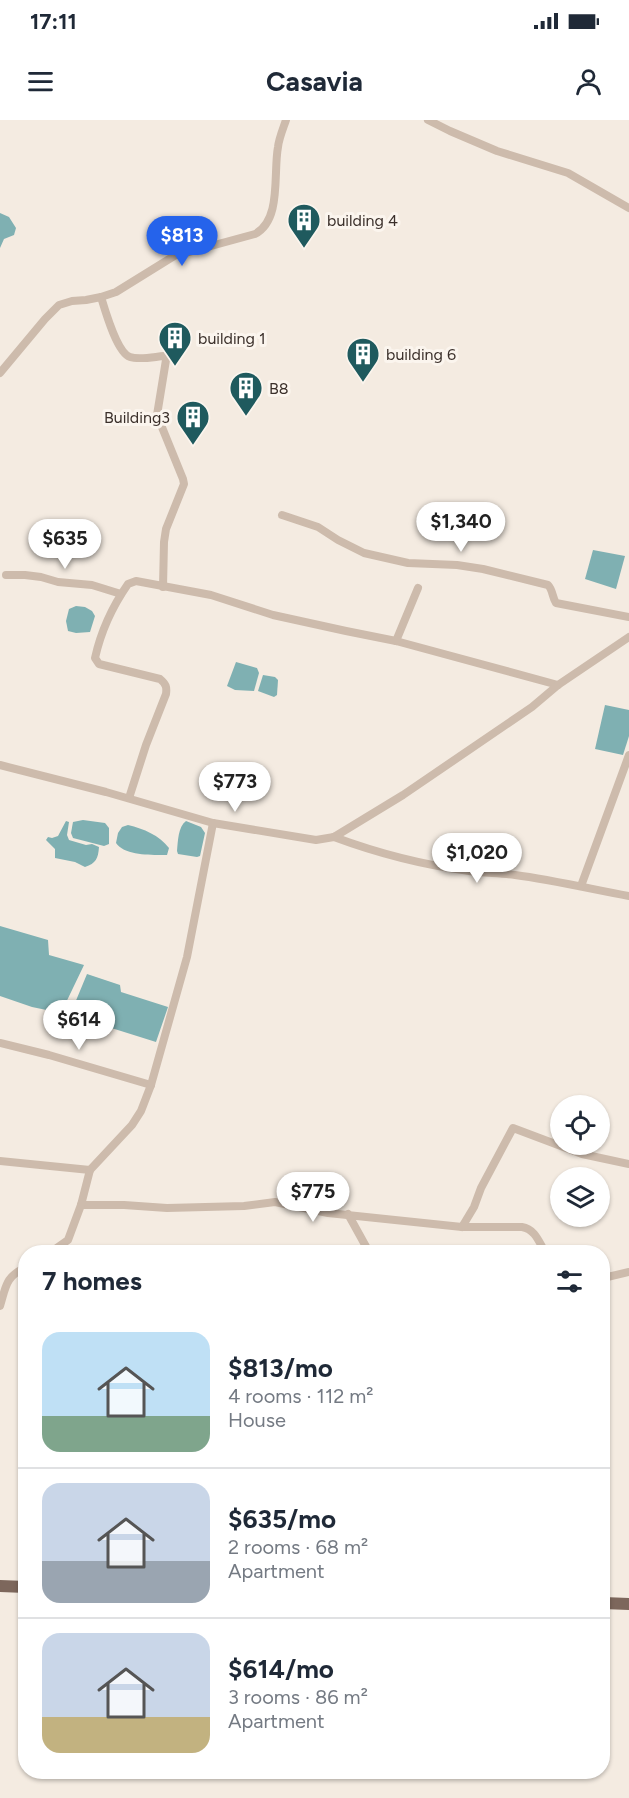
<!DOCTYPE html>
<html lang="en">
<head>
<meta charset="utf-8">
<style>
	:root { --surface:#fff; --page:#f2f2f3; --text:#1f2937; --muted:#747a83; --line:#e0e1e3; --accent:#2563eb }
	body { margin:0; font-family:Figtree,sans-serif; background:var(--page); color:var(--text); height:100vh; display:flex; flex-direction:column; font-size:22px; white-space:nowrap }
	* { box-sizing:border-box; margin:0 }
	p { font-size:20px; color:var(--muted) }
	.icon { flex:none; width:33px; height:33px; fill:none; stroke:currentColor; stroke-width:2; stroke-linecap:round; stroke-linejoin:round }
	.map { position:relative; flex:1; overflow:hidden }
	.panel { position:absolute; left:18px; top:1125px; width:592px; height:534px; display:flex; flex-direction:column; background:var(--surface); border-radius:24px; box-shadow:0 2px 4px #0004 }
	.panel>* { flex:none }
	.buttons { position:absolute; left:550px; top:975px; display:grid; gap:12px }
	.buttons a { display:grid; place-items:center; width:60px; height:60px; border-radius:50%; background:var(--surface); box-shadow:0 2px 4px #0004; font-size:30px }
	.price { position:absolute; translate:-50% -51px; padding:0 14px; border-radius:21px; background:#fff; color:#222; font-size:20px; line-height:39px; filter:drop-shadow(0 2px 3px #0008) }
	.price::after { content:''; position:absolute; left:50%; top:36px; width:18px; height:14px; margin-left:-9px; background:inherit; clip-path:polygon(0 0,100% 0,50% 100%) }
	.price.on { background:var(--accent); color:#fff }
	ul { padding:0; list-style:none }
	li { display:flex; align-items:center; gap:18px; height:150px; padding:0 24px }
	li+li { border-top:2px solid var(--line) }
	li span { display:grid; place-items:center; flex:none; width:168px; height:120px; border-radius:18px; color:#555 }
	li>.icon { margin-inline-start:auto }
	span .icon { width:72px; height:72px; fill:#fffc; stroke-width:1 }
	li b { font-size:26px }
	h2 { display:flex; justify-content:space-between; align-items:center; height:72px; padding:0 24px; font-size:26px }
	.status { display:flex; justify-content:space-between; align-items:center; height:42px; padding:0 30px; background:var(--surface); direction:ltr }
	.status svg { height:16px; fill:currentColor }
	header { display:flex; justify-content:space-between; align-items:center; height:78px; padding:0 24px; background:var(--surface); font-size:27px; font-weight:700 }
	.map>svg:first-child { display:block }
	.water { fill:#7fb0b2 }
	.lines { fill:none; stroke-linecap:round; stroke-linejoin:round }
	.street { stroke:#cdbbac; stroke-width:8 }
	.primary { stroke:#7d675c; stroke-width:12 }
	.labels { text-anchor:middle; dominant-baseline:central; stroke-width:6; stroke-linejoin:round; paint-order:stroke }
	.poi-label { font-size:16px; fill:#3b302b; stroke:#fbf5ee; text-anchor:start }
</style>
</head>
<body>
<div class="status"><b>17:11</b><svg viewBox="0 0 49 12"><path d="M0 12V9h3v3zM5 12V6h3v6zM10 12V3h3v9zM15 12V0h3v12zM26 1h20v11H26zM47 4h2v5h-2z"/></svg></div>
<header><svg class="icon" aria-label="menu" viewBox="0 0 24 24"><path d="M4 6h16M4 12h16M4 18h16"/></svg>Casavia<svg class="icon" aria-label="person" viewBox="0 0 24 24"><circle cx="12" cy="8" r="4"/><path d="M4 21q1-7 8-7t8 7"/></svg></header>
<div class="map">
<svg width="629" height="1678" viewBox="0 0 629 1678">
	<rect width="100%" height="100%" fill="#f4ebe1"/>
	<g class="water">
		<polygon points="0,93 9,97 16,108 14,115 4,119 0,128 0,155"/>
		<polygon points="593,430 625,436 616,469 585,459"/>
		<polygon points="76,486 85,487 92,491 95,496 90,512 76,513 68,511 66,501 69,489"/>
		<polygon points="236,542 257,548 259,553 254,571 235,570 227,566"/>
		<polygon points="263,555 275,557 278,560 277,575 274,577 258,571"/>
		<polygon points="605,585 629,590 629,616 623,635 595,629"/>
		<polygon points="83,700 105,703 109,708 109,724 104,726 73,718 71,713 73,702"/>
		<path d="M66,701l3,1 -2,13 2,5 17,5 6,-1 7,3c-1,12 -3,16 -14,20l-10,-5 -20,-4v-9l-9,-9 2,-3 4,1 6,-2z"/>
		<path d="M186,701l15,6 4,6 -5,23 -3,1 -19,-3 -1,-3c1,-10 1,-24 9,-30z"/>
		<path d="M128,705c16,4 31,10 41,23l-2,7c-15,0 -42,1 -51,-12l2,-10 4,-6z"/>
		<polygon points="0,806 48,820 49,835 84,845 61,893 32,887 0,876"/>
		<polygon points="87,854 120,865 121,872 168,887 156,922 70,895"/>
	</g>
	<g class="lines">
		<g class="street">
			<polyline points="428,0 450,11 497,31 568,53 629,88"/>
			<path d="M101,177c4,13 16,56 29,60 9,3 23,0 34,-1l2,4 -9,55 26,64 1,5 -18,45 -2,13 -1,45"/>
			<path d="M0,253l45,-54 14,-14 13,-4 14,-1 15,-3 15,-5 58,-36 81,-22c27,-14 18,-61 23,-87 1,-9 5,-18 8,-27"/>
			<path d="M282,395l36,12 20,13 26,13 44,10 49,2 26,4 65,16c5,5 4,12 8,18l73,14"/>
			<polyline points="6,455 25,455 41,457 58,462 92,465 121,474"/>
			<polyline points="396,521 418,468"/>
			<polyline points="0,645 106,672 213,703"/>
			<path d="M129,678l17,-53 20,-51c1,-7 0,-10 -6,-15l-61,-15 -4,-6c6,-27 17,-51 33,-74l8,-3 75,14 62,20 73,16 50,10 162,44"/>
			<path d="M334,717c43,16 90,28 135,34 15,2 31,2 46,4 38,5 76,14 114,21"/>
			<polyline points="581,766 629,635"/>
			<polyline points="0,923 49,935 151,965"/>
			<polyline points="0,1041 90,1050"/>
			<path d="M81,1085h43l43,3 77,-2 31,-4 53,11 134,14h60c13,2 17,15 23,25"/>
			<polyline points="348,1094 369,1132"/>
			<polyline points="462,1107 474,1087 481,1068 513,1008 582,1034 629,1044"/>
			<polyline points="51,1132 68,1120 81,1085 90,1050 132,1005 141,991 151,965 187,837 213,703 316,720 334,717 403,675 532,587 558,565 629,517"/>
			<polyline points="603,1158 629,1152"/>
			<path d="M0,1186c6,-19 5,-29 26,-39"/>
		</g>
		<g class="primary">
			<polyline points="0,1466 26,1467"/>
			<polyline points="603,1483 629,1484"/>
		</g>
	</g>
	<defs>
		<g id="building-pin" transform="scale(1.725)"><path d="M0 17L-7.5 6A9.5 9.5 0 1 1 7.5 6Z" fill="#1f5a5e" stroke="#fbf5ee"/><path d="M-4-6H4V6H1V3H-1V6H-4ZM-2.5-4.3h1.7v1.8h-1.7ZM.8-4.3h1.7v1.8H.8ZM-2.5-1h1.7V.8h-1.7ZM.8-1h1.7V.8H.8Z" fill="#fff"/></g>
	</defs>
	<g fill-rule="evenodd">
		<use href="#building-pin" x="304" y="100"/>
		<use href="#building-pin" x="175" y="218"/>
		<use href="#building-pin" x="363" y="234"/>
		<use href="#building-pin" x="246" y="268"/>
		<use href="#building-pin" x="193" y="297"/>
	</g>
	<g class="labels">
		<g class="poi-label">
			<text x="327" y="100">building 4</text>
			<text x="198" y="218">building 1</text>
			<text x="386" y="234">building 6</text>
			<text x="269" y="268">B8</text>
			<text x="170" y="297" text-anchor="end">Building3</text>
		</g>
	</g>
</svg>
<div class="buttons">
<a><svg class="icon" aria-label="locate" viewBox="0 0 24 24"><circle cx="12" cy="12" r="6"/><path d="M12 2v4M12 18v4M2 12h4M18 12h4"/></svg></a>
<a><svg class="icon" aria-label="layers" viewBox="0 0 24 24"><path d="M12 4l9 5-9 5-9-5zM3 14l9 5 9-5"/></svg></a>
</div>
<b class="price on" style="left:182px;top:147px">$813</b>
<b class="price" style="left:461px;top:433px">$1,340</b>
<b class="price" style="left:65px;top:450px">$635</b>
<b class="price" style="left:235px;top:693px">$773</b>
<b class="price" style="left:477px;top:764px">$1,020</b>
<b class="price" style="left:79px;top:931px">$614</b>
<b class="price" style="left:313px;top:1103px">$775</b>
<section class="panel">
<h2>7 homes<svg class="icon" aria-label="filters" viewBox="0 0 24 24"><path d="M4 7h16M4 17h16"/><circle cx="9" cy="7" r="2"/><circle cx="15" cy="17" r="2"/></svg></h2>
<ul>
<li><span style="background:linear-gradient(#bfe0f5 70%,#7fa58c 0)"><svg class="icon" aria-label="home" viewBox="0 0 24 24"><path d="M3 11l9-7 9 7M6 9v11h12V9"/></svg></span><div><b>$813/mo</b><p>4 rooms · 112 m²</p><p>House</p></div></li>
<li><span style="background:linear-gradient(#c9d6e8 65%,#9aa5b1 0)"><svg class="icon" aria-label="home" viewBox="0 0 24 24"><path d="M3 11l9-7 9 7M6 9v11h12V9"/></svg></span><div><b>$635/mo</b><p>2 rooms · 68 m²</p><p>Apartment</p></div></li>
<li><span style="background:linear-gradient(#c9d6e8 70%,#c2b280 0)"><svg class="icon" aria-label="home" viewBox="0 0 24 24"><path d="M3 11l9-7 9 7M6 9v11h12V9"/></svg></span><div><b>$614/mo</b><p>3 rooms · 86 m²</p><p>Apartment</p></div></li>
</ul>
</section>
</div>
</body>
</html>
